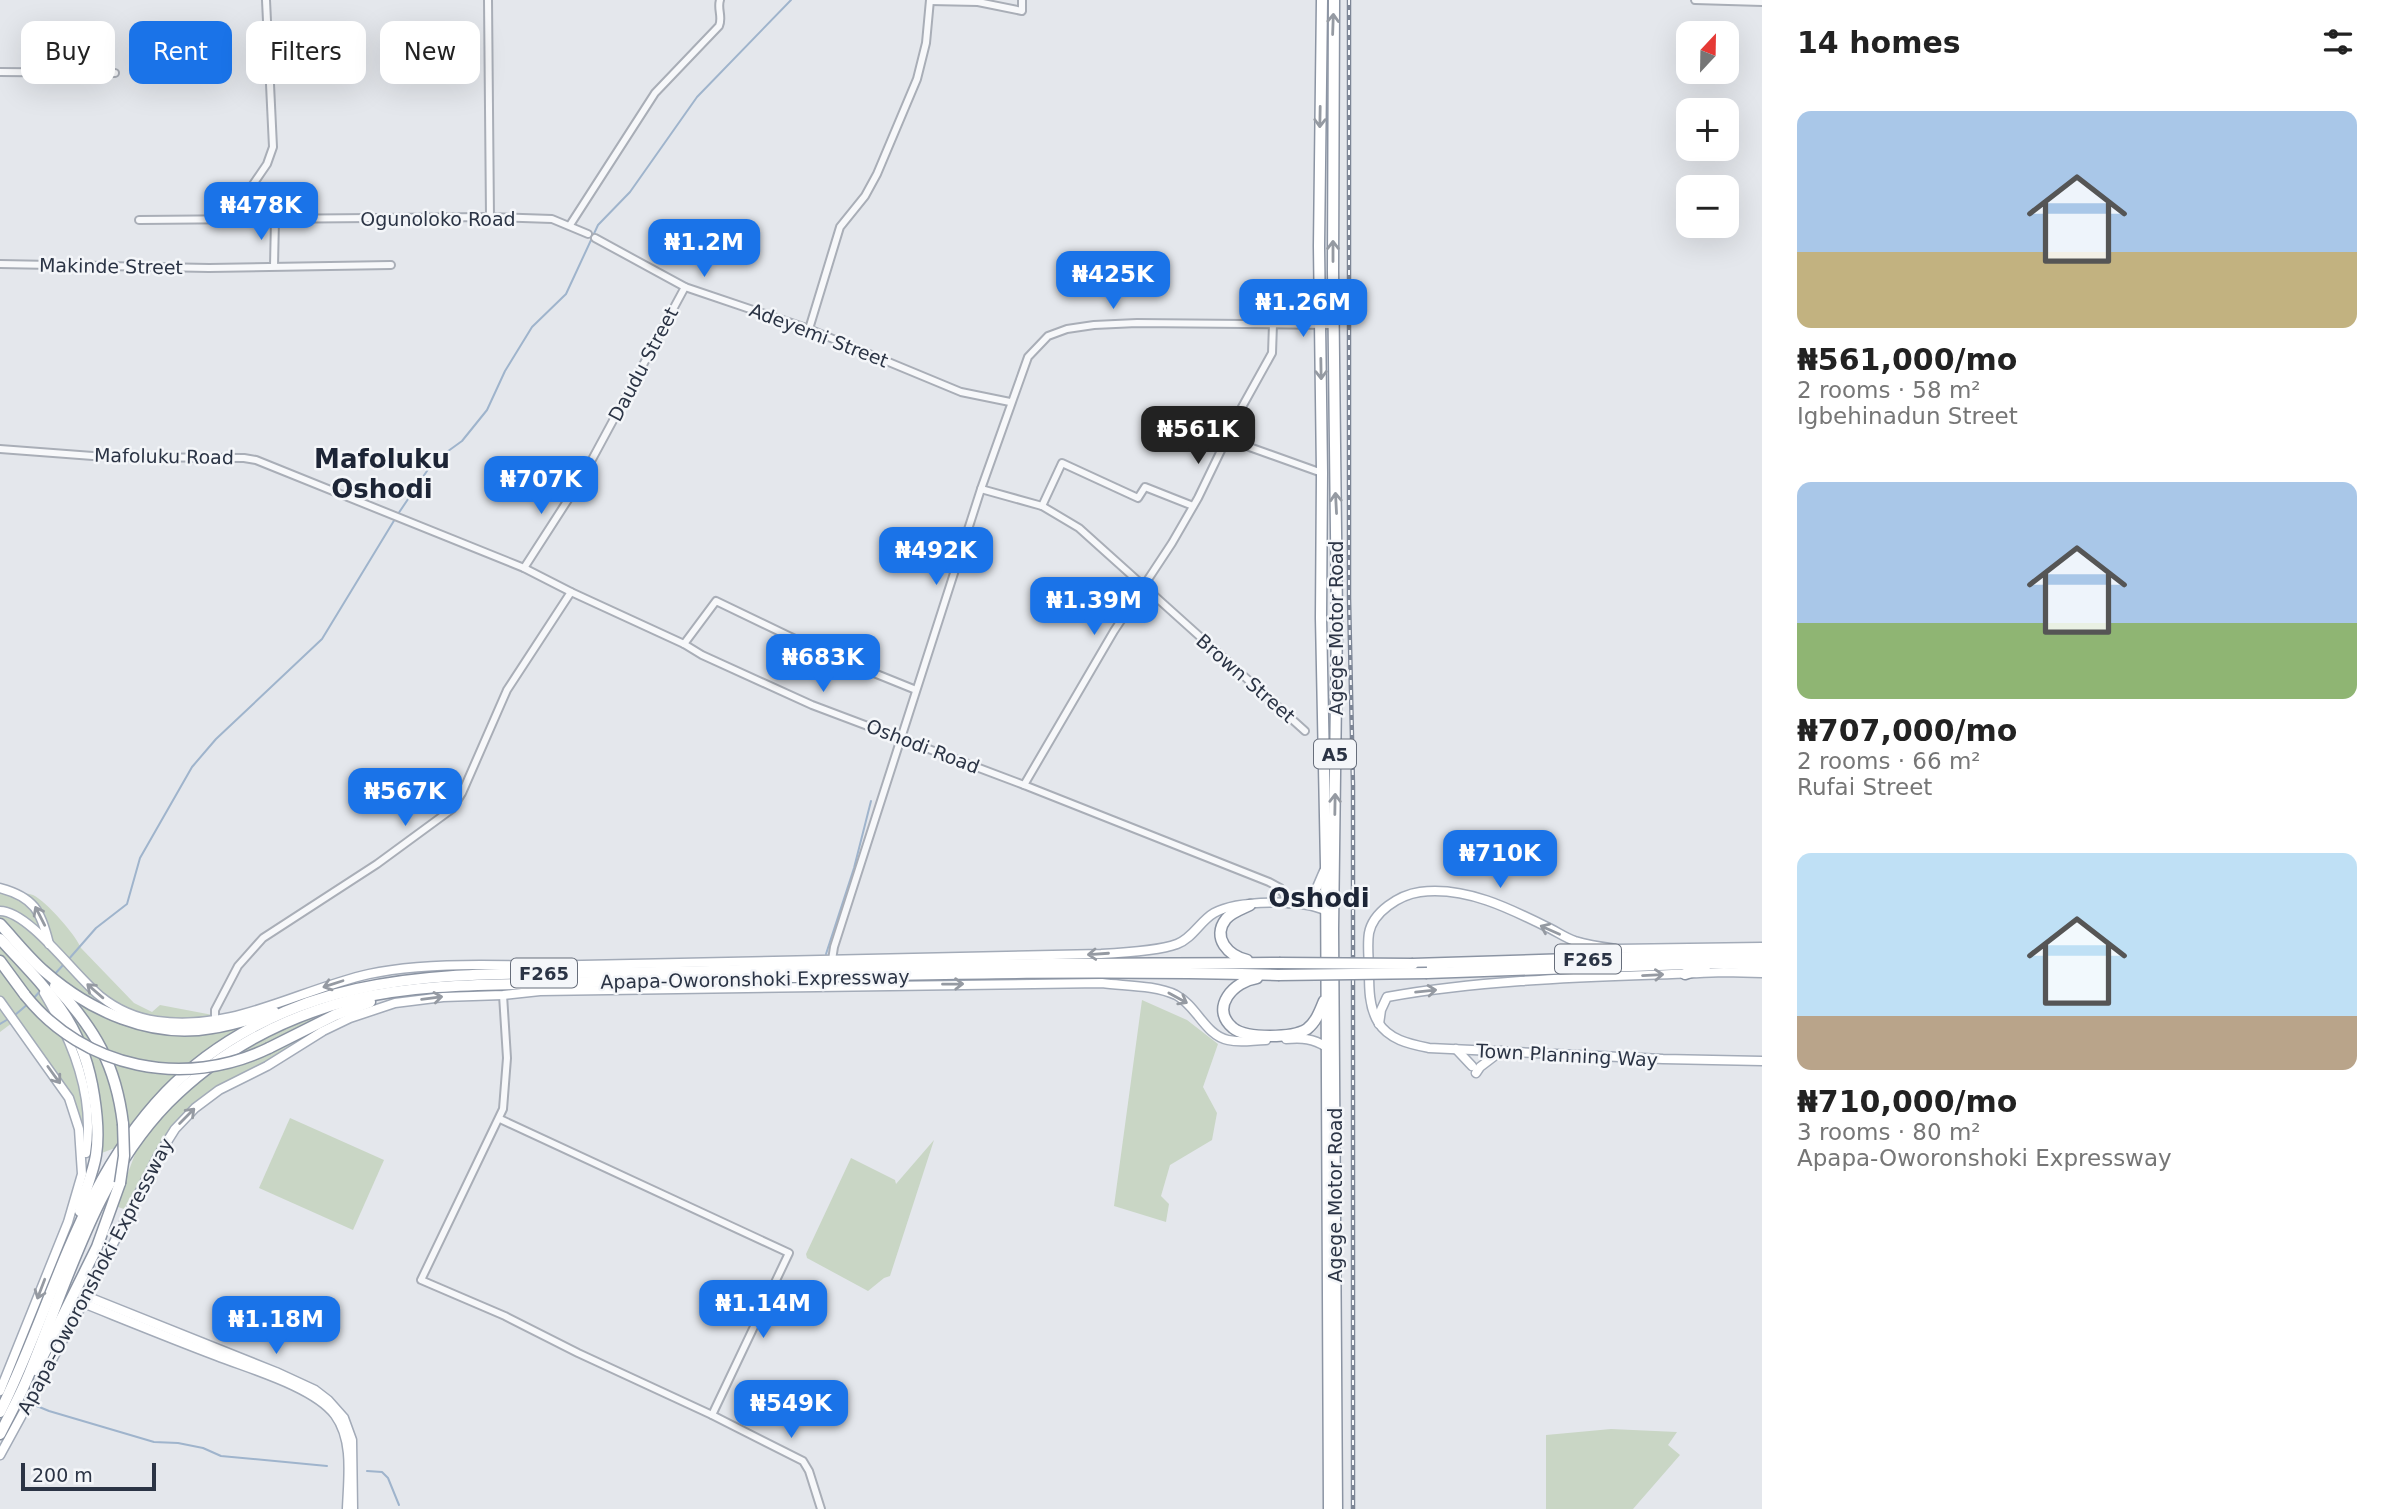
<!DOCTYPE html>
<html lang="en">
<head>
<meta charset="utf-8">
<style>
	:root { --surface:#fff; --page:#f6f6f6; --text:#222; --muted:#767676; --accent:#1a73e8 }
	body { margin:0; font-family:"DejaVu Sans",sans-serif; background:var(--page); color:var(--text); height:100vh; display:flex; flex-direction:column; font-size:26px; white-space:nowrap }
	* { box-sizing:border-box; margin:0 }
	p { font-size:23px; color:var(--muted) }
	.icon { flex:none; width:38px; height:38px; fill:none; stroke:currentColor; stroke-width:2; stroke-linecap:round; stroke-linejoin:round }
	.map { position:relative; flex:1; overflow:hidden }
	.details { display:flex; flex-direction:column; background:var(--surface); width:630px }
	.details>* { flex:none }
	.guide { position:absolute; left:21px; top:21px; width:665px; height:63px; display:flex; gap:14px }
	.needle { width:46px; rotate:22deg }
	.buttons { position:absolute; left:1676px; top:21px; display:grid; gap:14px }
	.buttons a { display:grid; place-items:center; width:63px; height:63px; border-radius:14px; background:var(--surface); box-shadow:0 7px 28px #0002; font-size:35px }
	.scale { position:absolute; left:21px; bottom:18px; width:135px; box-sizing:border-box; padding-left:7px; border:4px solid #2b3445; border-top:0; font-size:19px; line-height:24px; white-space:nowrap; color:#2b3445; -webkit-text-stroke:5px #f4f6f9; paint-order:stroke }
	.price { position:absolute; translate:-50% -60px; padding:0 16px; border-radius:14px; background:var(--accent); color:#fff; font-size:23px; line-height:46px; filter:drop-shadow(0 2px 4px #0008) }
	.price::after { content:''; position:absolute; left:50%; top:42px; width:21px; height:16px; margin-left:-10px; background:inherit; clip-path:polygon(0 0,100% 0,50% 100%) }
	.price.current { background:#222; color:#fff }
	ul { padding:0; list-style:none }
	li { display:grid; align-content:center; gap:14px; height:371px; padding:0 35px }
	li span { display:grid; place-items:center; height:217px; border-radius:14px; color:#555 }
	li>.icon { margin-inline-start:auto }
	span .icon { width:126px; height:126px; fill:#fffc; stroke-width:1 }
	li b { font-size:30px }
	h2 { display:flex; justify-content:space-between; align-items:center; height:84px; padding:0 35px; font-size:30px }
	.chip { padding:0 24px; border-radius:14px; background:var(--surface); box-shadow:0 7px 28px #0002; font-size:24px; line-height:63px }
	.chip.current { background:var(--accent); color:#fff }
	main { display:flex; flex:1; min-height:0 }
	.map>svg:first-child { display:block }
	.green { fill:#c9d6c5 }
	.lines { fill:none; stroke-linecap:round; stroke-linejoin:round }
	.stream { stroke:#9fb4cc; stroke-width:2 }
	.minor-casing { stroke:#a9aeb7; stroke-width:10 }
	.major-casing { stroke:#a3abb8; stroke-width:11 }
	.highway-casing { stroke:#8b94a3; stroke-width:13 }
	.minor { stroke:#f7f8fa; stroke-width:6 }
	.major { stroke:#fff; stroke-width:8 }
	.highway { stroke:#fff; stroke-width:10 }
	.rail-casing { stroke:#7d8696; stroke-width:4.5 }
	.rail { stroke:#f4f6f9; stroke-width:2; stroke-dasharray:5; stroke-linecap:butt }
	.highway-bridge-casing { stroke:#8b94a3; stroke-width:13; stroke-linecap:butt }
	.highway-bridge { stroke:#fff; stroke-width:10 }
	.oneway { stroke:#959aa2 }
	.labels { text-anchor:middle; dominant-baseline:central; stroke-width:5; stroke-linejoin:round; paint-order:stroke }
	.shield { fill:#f4f6f9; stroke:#676e7b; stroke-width:2 }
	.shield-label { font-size:18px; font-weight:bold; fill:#2b3445 }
	.street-label { font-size:19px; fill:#2b3445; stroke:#f4f6f9 }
	.district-label { font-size:26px; font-weight:bold; fill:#1d2536; stroke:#f4f6f9 }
</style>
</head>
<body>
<main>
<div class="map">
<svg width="1762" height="1509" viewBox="0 0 1762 1509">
	<rect width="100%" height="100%" fill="#e4e7ec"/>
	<g class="green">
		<path d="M0,893c10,1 24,-1 33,2 14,7 42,39 48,53l53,55 18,9 8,-7 95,18 76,-11 14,9 -112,60 -66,53 -43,75 -6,-2 8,-29 9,-24 -20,-6 -24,9 -13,-7 -5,-28 -11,-28 -50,-71 -12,9z"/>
		<polygon points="1142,1000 1187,1020 1218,1044 1203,1087 1217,1113 1212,1140 1170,1165 1161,1196 1169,1204 1166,1222 1114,1206"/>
		<polygon points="290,1118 384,1160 353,1230 259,1188"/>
		<polygon points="934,1140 890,1276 884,1278 868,1291 807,1258 806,1254 851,1158 895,1180 896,1184"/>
		<polygon points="1611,1429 1677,1432 1668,1445 1680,1455 1633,1509 1546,1509 1546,1435"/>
	</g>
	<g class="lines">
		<g class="stream">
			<polyline points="398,514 433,462 462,441 487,410 505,371 532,327 566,294 598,225 630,192 697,97 791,0"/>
			<polyline points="826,954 854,868 871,801"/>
			<polyline points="68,960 96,928 127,904 140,858 192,767 216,739 322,639 395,519"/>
			<polyline points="54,975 64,964"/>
			<polyline points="33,999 41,990"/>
			<polyline points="15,1015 29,1003"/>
			<polyline points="0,1024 10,1018"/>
			<polyline points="32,1404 49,1411 154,1442 178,1443 203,1448 221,1456 327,1466"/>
			<polyline points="367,1471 382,1472 388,1478 399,1505"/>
		</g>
		<g class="minor-casing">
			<g id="minor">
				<polyline points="488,0 490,217"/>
				<polyline points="1695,0 1762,2"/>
				<polyline points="930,1 978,2 1022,11 1022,0"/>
				<polyline points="0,72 115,73"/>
				<polyline points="230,218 267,164 273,147 266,0"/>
				<polyline points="139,220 490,217 552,219 588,234"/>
				<path d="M570,225l85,-132 64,-67c4,-9 -2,-17 1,-26"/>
				<polyline points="595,238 685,287 809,329 961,392 1010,402"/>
				<polyline points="0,264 209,268 391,265"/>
				<polyline points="274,266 275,219"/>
				<polyline points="809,329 840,227 865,196 877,174 917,79 926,43 930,0"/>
				<polyline points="1227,439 1322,473"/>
				<polyline points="0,449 106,457 244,458 256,460 524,568 571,592 684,644 702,655 812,705 1024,785 1269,882 1280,888 1289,904"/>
				<polyline points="981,489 1042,506 1079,528 1305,731"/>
				<polyline points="1042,506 1062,463 1138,498 1145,487 1193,506"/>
				<polyline points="524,568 582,478 685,287"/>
				<polyline points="684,644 716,601 822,652 916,690"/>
				<polyline points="1024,785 1114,631 1172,543 1198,498 1242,407 1272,353 1273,324"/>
				<polyline points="832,960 834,947 981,489 1028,357 1048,336 1067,329 1094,325 1137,323 1334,325"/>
				<polyline points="503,995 507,1058 503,1109 421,1280 505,1316 578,1353 712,1415 803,1461 809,1471 821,1509"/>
				<polyline points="215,1021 215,1010 238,966 263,938 377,864 452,809 462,793 507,690 571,592"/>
				<polyline points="500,1119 789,1253 712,1415"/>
			</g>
		</g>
		<g class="major-casing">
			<g id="major">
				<path d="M0,888c34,9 41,23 49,56"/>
				<polyline points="1299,903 1315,892 1324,871"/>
				<path d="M0,911c29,0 75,65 100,85 16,13 37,22 57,25 76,11 141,-31 212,-47 49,-11 114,-10 165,-8l567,-12c20,-1 57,-3 76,-10 16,-6 23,-23 37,-31 23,-13 89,-14 112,-2"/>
				<path d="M1762,947l-146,2c-14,-2 -28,-4 -41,-8 -9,-3 -16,-8 -24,-12 -40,-20 -85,-43 -131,-37 -21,3 -47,20 -51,41 -2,12 0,26 0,38 0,17 0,36 9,51 11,18 32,22 51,26l234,11 99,2"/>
				<path d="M44,993c29,49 51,103 42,160"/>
				<polyline points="0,1001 69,1098 79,1129 82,1174 68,1222 0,1391"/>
				<path d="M1379,1024l2,-14 6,-13c110,-20 225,-20 337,-25l38,1"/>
				<path d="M1286,1039c16,-1 27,-1 40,8"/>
				<polyline points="1456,1049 1472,1066"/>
				<polyline points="1476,1073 1480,1067 1501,1051"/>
				<polyline points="86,1296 276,1372 315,1390 328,1400 344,1418 352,1440 353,1509"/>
				<path d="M83,1303c45,18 89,36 134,53 33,13 97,31 118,59 19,26 13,64 12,94"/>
				<path d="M0,1455l83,-152 75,-147 17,-27 20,-21 24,-18 48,-24 56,-35 27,-13 45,-15 48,-6 60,-2 37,-4 562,-8c23,3 53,2 74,12 21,11 29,40 52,45 13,3 25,0 38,0"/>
			</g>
		</g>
		<g class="highway-casing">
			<g id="highway">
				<polyline points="1322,0 1319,246 1322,473 1321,618 1326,865 1329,1509"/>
				<polyline points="1334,0 1333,271 1337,619 1333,929 1337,1509"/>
				<path d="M0,924c14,15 28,33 44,47 45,40 107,68 168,57 21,-3 42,-10 62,-16"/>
				<path d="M0,939c49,53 83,83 94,157 3,19 5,40 2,59 -3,19 -12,37 -16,56"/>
				<path d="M1247,960c-18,-4 -36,-22 -21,-41 6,-7 16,-10 24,-14"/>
				<polyline points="0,961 25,995"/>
				<polyline points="1413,964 1694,955 1762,956"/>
				<polyline points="1427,973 1716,963 1762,965"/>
				<polyline points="1685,974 1705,967"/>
				<path d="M1257,978c-23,3 -48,30 -24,50 14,11 60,10 74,1 9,-7 13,-18 17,-28"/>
				<path d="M55,986c40,43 61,79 68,138"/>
				<polyline points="269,1048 335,1015 370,1002"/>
				<polyline points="36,1370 97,1247 120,1183"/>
				<path d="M0,1412c55,-111 77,-227 166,-320 50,-52 121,-88 191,-103 62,-14 125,-15 188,-16 55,0 111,-1 166,-2 43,-1 86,-3 129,-4 146,-4 293,-3 439,-4"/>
				<path d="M0,1434c9,-18 19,-36 27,-55 40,-95 67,-200 141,-276 51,-51 113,-85 183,-103 57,-14 116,-15 174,-16 56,-2 111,-3 167,-5 195,-4 391,-10 586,-4"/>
			</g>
		</g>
		<use href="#minor" class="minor"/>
		<use href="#major" class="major"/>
		<use href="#highway" class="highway"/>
		<g class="rail-casing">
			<polyline id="rail" points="1349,0 1349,598 1353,785 1353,1509"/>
		</g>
		<use href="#rail" class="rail"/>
		<g class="highway-bridge-casing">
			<g id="highway-bridge">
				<polyline points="1279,963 1413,964"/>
				<polyline points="1278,975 1427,973"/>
				<path d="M25,995c59,74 160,94 244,53"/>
				<polyline points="120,1183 124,1156 123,1124"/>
			</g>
		</g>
		<use href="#highway-bridge" class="highway-bridge"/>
	</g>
	<defs><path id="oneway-shaft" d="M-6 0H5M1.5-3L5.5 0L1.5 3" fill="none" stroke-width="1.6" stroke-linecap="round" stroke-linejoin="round" transform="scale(1.75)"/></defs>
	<g class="oneway">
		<use href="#oneway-shaft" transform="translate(1333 24) rotate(-88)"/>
		<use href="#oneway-shaft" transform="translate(1320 117) rotate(91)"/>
		<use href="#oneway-shaft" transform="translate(1333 251) rotate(-90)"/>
		<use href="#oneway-shaft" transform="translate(1321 369) rotate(89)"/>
		<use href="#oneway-shaft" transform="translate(1336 503) rotate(-93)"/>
		<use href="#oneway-shaft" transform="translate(1335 804) rotate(-89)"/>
		<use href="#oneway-shaft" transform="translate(40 916) rotate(-117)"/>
		<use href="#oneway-shaft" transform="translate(1550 930) rotate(-156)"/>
		<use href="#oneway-shaft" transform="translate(1098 954) rotate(176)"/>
		<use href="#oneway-shaft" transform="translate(1653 975) rotate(-3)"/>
		<use href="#oneway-shaft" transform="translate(333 984) rotate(162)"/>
		<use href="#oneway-shaft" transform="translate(953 984) rotate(-1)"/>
		<use href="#oneway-shaft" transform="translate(95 991) rotate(-139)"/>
		<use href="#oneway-shaft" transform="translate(1426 991) rotate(-6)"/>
		<use href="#oneway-shaft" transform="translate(432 998) rotate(-7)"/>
		<use href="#oneway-shaft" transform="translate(1178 998) rotate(29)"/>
		<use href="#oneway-shaft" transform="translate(54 1075) rotate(54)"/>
		<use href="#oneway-shaft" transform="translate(187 1116) rotate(-45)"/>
		<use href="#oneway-shaft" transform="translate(41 1289) rotate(111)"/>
	</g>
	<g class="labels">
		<g class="shield">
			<rect x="1314" y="739.5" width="42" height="29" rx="5"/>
			<rect x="1555" y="944.5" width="66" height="29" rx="5"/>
			<rect x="511" y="958.5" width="66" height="29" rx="5"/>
		</g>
		<g class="shield-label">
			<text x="1335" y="754">A5</text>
			<text x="1588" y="959">F265</text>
			<text x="544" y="973">F265</text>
		</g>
		<g class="street-label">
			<text x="438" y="219">Ogunoloko Road</text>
			<text transform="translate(111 266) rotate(1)">Makinde Street</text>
			<text transform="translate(819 335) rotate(21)">Adeyemi Street</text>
			<text transform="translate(643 364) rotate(-62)">Daudu Street</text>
			<text transform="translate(164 456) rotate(1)">Mafoluku Road</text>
			<text transform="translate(1336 628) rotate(-90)">Agege Motor Road</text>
			<text transform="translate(1246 678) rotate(41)">Brown Street</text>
			<text transform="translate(923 746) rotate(21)">Oshodi Road</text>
			<text transform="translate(755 979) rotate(-1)">Apapa-Oworonshoki Expressway</text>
			<text transform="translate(1567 1055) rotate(3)">Town Planning Way</text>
			<text transform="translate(1335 1195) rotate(-90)">Agege Motor Road</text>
			<text transform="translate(95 1276) rotate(-62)">Apapa-Oworonshoki Expressway</text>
		</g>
		<g class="district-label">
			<text x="382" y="459">Mafoluku<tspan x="382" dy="30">Oshodi</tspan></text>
			<text x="1319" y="898">Oshodi</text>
		</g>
	</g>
</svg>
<div class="buttons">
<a><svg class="needle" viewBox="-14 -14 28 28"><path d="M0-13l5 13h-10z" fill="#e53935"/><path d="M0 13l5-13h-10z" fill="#767676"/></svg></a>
<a>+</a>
<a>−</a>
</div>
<div class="scale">200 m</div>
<b class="price" style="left:261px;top:242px">₦478K</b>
<b class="price" style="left:704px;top:279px">₦1.2M</b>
<b class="price" style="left:1113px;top:311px">₦425K</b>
<b class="price" style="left:1303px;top:339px">₦1.26M</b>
<b class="price current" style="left:1198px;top:466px">₦561K</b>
<b class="price" style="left:541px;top:516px">₦707K</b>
<b class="price" style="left:936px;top:587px">₦492K</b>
<b class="price" style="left:1094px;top:637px">₦1.39M</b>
<b class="price" style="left:823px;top:694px">₦683K</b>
<b class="price" style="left:405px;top:828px">₦567K</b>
<b class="price" style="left:1500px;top:890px">₦710K</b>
<b class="price" style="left:763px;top:1340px">₦1.14M</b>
<b class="price" style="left:276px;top:1356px">₦1.18M</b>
<b class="price" style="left:791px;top:1440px">₦549K</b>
<div class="guide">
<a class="chip">Buy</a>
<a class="chip current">Rent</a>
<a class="chip">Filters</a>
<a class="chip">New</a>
</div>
</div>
<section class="details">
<h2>14 homes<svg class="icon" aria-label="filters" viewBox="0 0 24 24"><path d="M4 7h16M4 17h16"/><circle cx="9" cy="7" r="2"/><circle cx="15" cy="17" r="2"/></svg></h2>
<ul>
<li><span style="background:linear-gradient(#a9c7e8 65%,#c2b280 0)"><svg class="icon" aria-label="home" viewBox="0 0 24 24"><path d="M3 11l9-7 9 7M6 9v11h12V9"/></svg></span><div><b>₦561,000/mo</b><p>2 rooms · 58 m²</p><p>Igbehinadun Street</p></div></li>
<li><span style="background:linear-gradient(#a9c7e8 65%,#8fb573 0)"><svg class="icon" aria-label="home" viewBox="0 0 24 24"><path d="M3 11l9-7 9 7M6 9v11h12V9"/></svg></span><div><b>₦707,000/mo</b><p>2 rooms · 66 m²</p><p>Rufai Street</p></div></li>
<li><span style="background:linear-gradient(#bfe0f5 75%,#b9a48a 0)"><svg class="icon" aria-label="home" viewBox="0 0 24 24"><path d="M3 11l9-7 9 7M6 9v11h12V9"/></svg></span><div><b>₦710,000/mo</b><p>3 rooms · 80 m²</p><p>Apapa-Oworonshoki Expressway</p></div></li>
</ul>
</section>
</main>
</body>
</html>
